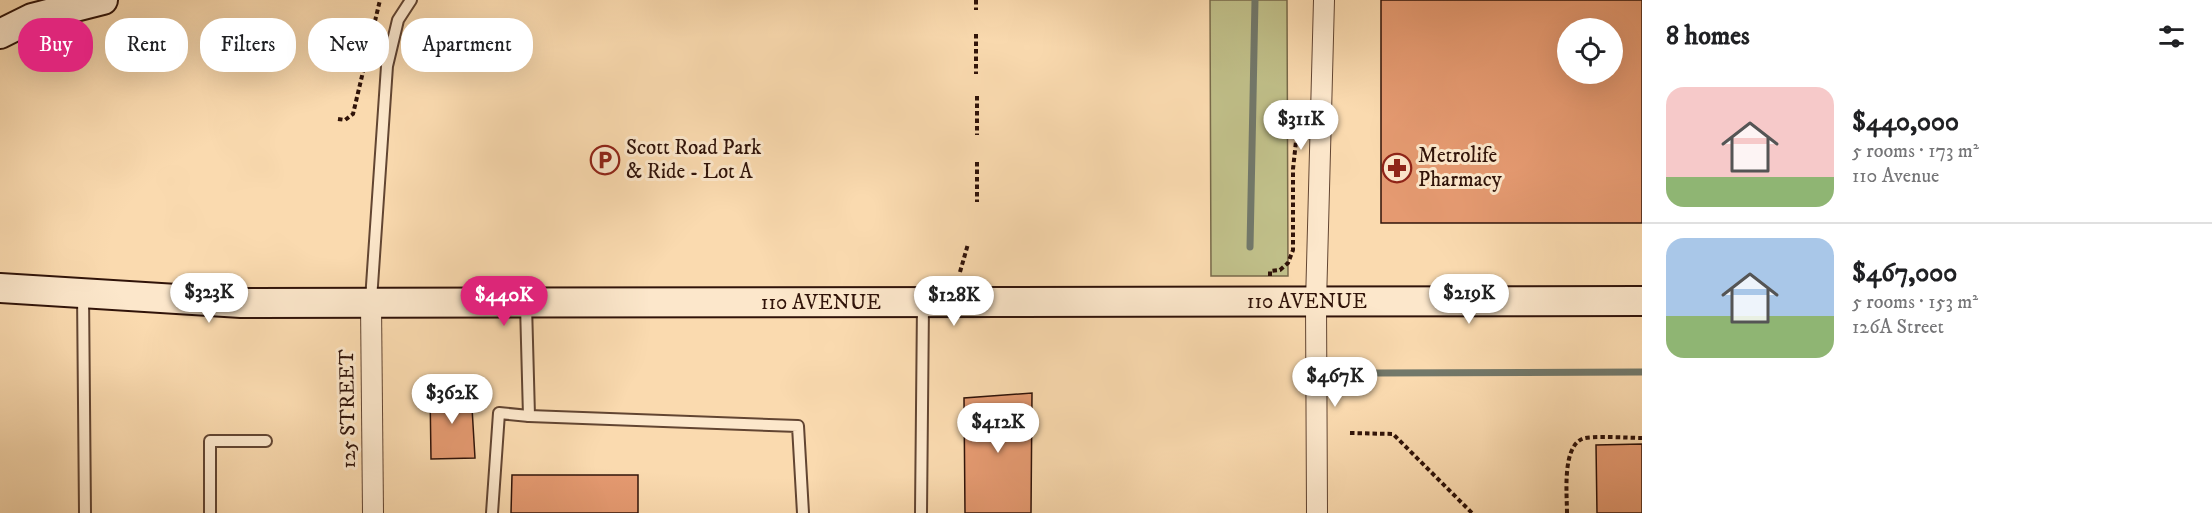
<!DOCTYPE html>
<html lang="en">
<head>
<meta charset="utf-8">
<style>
	:root { --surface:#fff; --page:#f2f2f2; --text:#202124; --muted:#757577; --line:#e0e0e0; --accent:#db2777 }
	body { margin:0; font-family:"IM FELL DW Pica",serif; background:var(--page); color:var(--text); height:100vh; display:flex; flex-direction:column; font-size:22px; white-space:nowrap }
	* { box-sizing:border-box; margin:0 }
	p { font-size:20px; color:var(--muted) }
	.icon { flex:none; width:33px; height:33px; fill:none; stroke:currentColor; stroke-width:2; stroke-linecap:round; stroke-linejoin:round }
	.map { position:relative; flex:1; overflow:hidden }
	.details { display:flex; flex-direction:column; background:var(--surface); width:570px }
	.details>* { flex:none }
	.banner { position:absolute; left:18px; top:18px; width:570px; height:54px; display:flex; gap:12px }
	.fabs { position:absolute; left:1557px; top:18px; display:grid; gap:12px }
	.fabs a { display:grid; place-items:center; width:66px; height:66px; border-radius:50%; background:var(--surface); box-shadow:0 6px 24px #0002; font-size:30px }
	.price { position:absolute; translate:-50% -51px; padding:0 14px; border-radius:21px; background:#fff; color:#222; font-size:20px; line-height:39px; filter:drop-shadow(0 2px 3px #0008) }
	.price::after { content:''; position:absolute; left:50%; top:36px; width:18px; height:14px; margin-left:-9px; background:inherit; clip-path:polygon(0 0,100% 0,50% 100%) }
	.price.on { background:var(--accent); color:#fff }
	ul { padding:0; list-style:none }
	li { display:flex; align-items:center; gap:18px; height:150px; padding:0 24px }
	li+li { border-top:2px solid var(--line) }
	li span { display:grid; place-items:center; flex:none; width:168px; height:120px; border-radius:18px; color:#555 }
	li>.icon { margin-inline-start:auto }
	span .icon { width:72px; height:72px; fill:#fffc; stroke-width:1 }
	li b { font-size:26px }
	h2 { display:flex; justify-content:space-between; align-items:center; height:72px; padding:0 24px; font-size:26px }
	.pill { padding:0 21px; border-radius:24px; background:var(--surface); box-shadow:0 6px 24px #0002; font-size:21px; line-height:54px }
	.pill.on { background:var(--accent); color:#fff }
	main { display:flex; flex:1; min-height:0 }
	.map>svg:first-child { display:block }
	.green { fill:#c0bf89; stroke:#786949; stroke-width:1.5 }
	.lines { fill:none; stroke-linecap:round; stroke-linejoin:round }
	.stream { stroke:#72786a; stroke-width:7 }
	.building { fill:#e59a71; stroke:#301309; stroke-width:1.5; fill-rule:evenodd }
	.lane-casing { stroke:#624532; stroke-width:14 }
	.street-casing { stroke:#624532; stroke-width:22 }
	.secondary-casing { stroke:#301309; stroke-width:32 }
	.path { stroke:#301309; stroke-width:4; stroke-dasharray:4.5 3; stroke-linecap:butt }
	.lane { stroke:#fce7cb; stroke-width:10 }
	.street { stroke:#fce7cb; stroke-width:20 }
	.secondary { stroke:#fce7cb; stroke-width:28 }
	.labels { text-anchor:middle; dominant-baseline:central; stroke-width:6; stroke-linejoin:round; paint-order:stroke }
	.poi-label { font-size:21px; fill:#301309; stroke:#fce7cb; text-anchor:start }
	.street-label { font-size:21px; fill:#301309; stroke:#fce7cb }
</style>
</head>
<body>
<main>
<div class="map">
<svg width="1642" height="513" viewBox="0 0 1642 513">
	<rect width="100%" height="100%" fill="#fadaaf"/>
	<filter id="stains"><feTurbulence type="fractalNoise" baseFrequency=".00333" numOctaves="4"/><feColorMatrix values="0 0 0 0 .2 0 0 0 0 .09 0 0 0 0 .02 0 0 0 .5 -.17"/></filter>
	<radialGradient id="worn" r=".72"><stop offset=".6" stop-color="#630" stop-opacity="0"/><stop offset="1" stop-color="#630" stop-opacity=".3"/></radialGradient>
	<polygon class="green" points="1210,0 1287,0 1288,276 1211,276"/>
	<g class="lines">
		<g class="stream">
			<polyline points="1250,247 1255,0"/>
			<polyline points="1376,373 1642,372"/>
		</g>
	</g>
	<g class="building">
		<path d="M1381,0h261v223h-261zM1568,28h44v46h-44z"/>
		<polygon points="430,389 471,391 475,458 431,459"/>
		<polygon points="1032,393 1031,513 965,513 964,398"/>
		<polygon points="1642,444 1642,513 1597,513 1596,445"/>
		<polygon points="512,475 638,475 638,513 511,513"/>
	</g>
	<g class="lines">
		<g class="lane-casing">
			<g id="lane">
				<polyline points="83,293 85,513"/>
				<polyline points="371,300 387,66 398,20 411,0"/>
				<polyline points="526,305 529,416 798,426 803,513"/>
				<polyline points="210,513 210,441 266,441"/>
				<polyline points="492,513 499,413 529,416"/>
				<polyline points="921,513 923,304"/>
			</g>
		</g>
		<g class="street-casing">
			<g id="street">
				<polyline points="371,304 373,513"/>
				<polyline points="1317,513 1316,303 1324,0"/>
			</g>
		</g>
		<g class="secondary-casing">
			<g id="secondary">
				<polyline points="0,34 32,18 103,0"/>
				<polyline points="0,288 241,303 1642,301"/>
			</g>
		</g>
		<g class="path">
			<polyline points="976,0 976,10"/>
			<polyline points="976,34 976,74"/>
			<polyline points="977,96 977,135"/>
			<polyline points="338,119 345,120 353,114 380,0"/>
			<polyline points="977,162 977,202"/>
			<polyline points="960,272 968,244"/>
			<polyline points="1270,276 1270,271 1280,270 1288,263 1293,250 1293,169 1297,132"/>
			<polyline points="1350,433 1393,434 1472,513"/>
			<path d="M1567,513c0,-19 -5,-65 15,-74 8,-4 48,-1 60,-1"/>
		</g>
		<use href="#lane" class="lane"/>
		<use href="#street" class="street"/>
		<use href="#secondary" class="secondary"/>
	</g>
	<defs>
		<g id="parking-ring" transform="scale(1.5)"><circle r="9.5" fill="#fce7cb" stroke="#8f2418" stroke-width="1.5"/><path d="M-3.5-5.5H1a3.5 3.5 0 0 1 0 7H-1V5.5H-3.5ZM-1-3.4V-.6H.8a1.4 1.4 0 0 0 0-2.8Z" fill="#8f2418"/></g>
		<g id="pharmacy-ring" transform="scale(1.5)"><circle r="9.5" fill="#fce7cb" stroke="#8f2418" stroke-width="1.5"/><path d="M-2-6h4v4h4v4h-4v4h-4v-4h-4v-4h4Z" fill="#8f2418"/></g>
	</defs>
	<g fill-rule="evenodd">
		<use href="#parking-ring" x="605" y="160"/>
		<use href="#pharmacy-ring" x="1397" y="168"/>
	</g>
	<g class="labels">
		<g class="poi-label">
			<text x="626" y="148">Scott Road Park<tspan x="626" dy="24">&amp; Ride - Lot A</tspan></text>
			<text x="1418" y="156">Metrolife<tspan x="1418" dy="24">Pharmacy</tspan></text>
		</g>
		<g class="street-label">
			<text x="1307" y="302">110 AVENUE</text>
			<text x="821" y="303">110 AVENUE</text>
			<text transform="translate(348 409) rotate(-91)">125 STREET</text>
		</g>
	</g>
	<rect width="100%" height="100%" filter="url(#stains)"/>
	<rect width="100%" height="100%" fill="url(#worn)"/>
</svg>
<div class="fabs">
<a><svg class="icon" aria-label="locate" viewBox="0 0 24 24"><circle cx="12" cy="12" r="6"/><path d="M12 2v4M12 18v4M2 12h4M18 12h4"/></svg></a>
</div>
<b class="price" style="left:1301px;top:151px">$311K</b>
<b class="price" style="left:209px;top:324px">$323K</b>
<b class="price" style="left:1469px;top:325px">$219K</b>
<b class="price on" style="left:504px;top:327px">$440K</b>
<b class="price" style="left:954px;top:327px">$128K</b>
<b class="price" style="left:1335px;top:408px">$467K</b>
<b class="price" style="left:452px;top:425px">$362K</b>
<b class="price" style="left:998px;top:454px">$412K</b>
<div class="banner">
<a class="pill on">Buy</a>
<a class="pill">Rent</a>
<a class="pill">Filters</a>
<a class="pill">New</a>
<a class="pill">Apartment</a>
</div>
</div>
<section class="details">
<h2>8 homes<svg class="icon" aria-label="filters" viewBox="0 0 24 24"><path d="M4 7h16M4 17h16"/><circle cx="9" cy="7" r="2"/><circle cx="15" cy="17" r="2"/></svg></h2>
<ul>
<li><span style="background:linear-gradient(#f6c9c9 75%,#8fb573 0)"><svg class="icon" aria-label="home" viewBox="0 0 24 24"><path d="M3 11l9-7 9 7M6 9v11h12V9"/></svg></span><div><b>$440,000</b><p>5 rooms · 173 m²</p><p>110 Avenue</p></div></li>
<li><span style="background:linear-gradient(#a9c7e8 65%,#8fb573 0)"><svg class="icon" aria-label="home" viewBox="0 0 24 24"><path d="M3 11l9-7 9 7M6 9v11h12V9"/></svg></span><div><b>$467,000</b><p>5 rooms · 153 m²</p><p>126A Street</p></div></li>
</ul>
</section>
</main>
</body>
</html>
